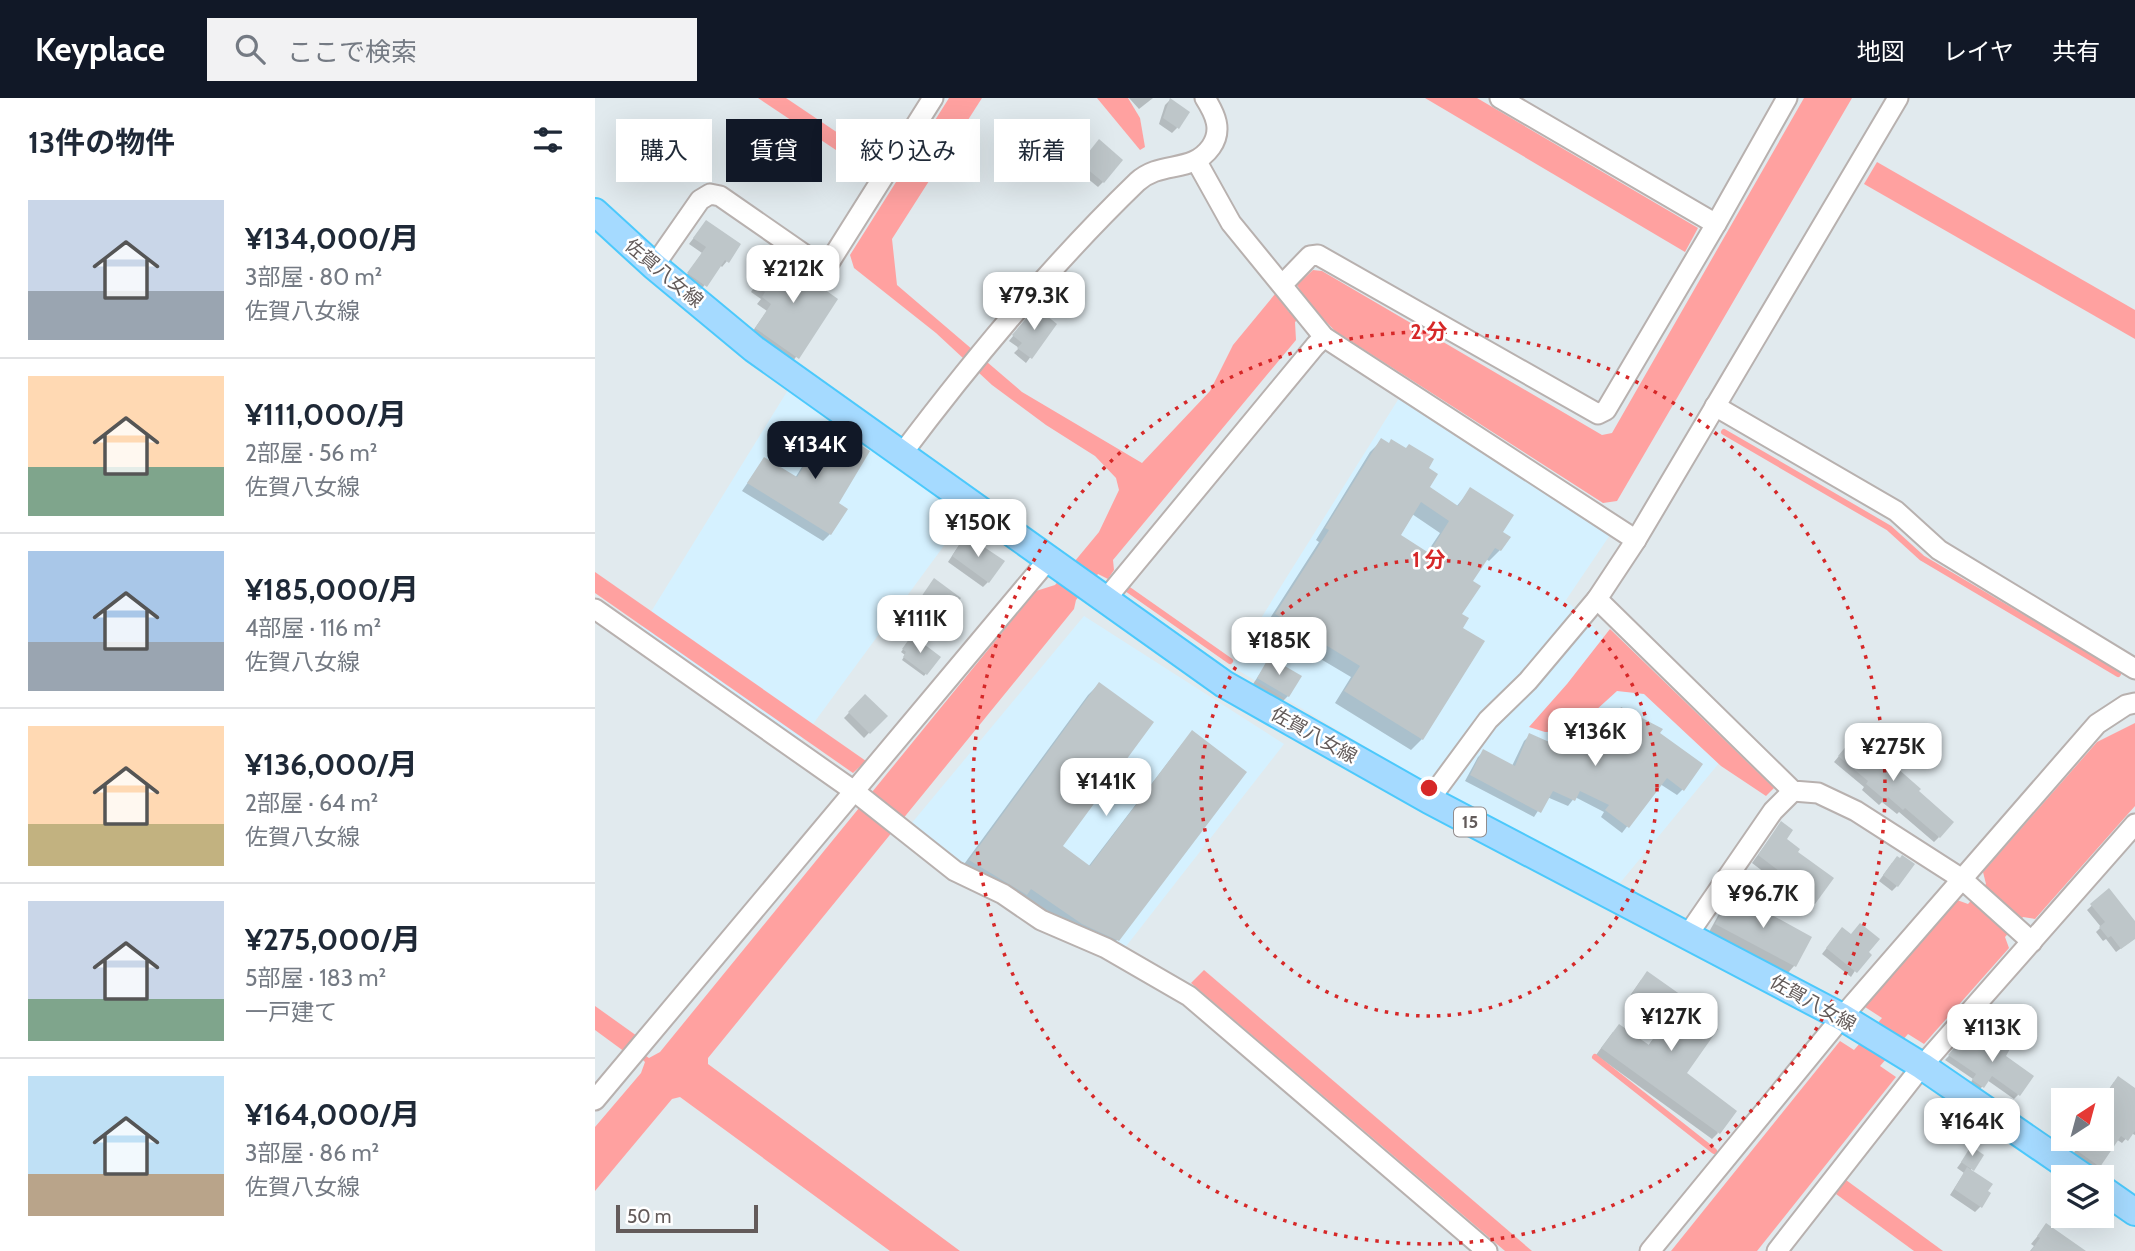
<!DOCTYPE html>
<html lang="ja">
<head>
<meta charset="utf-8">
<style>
	:root { --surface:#fff; --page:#f2f2f3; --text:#1f2937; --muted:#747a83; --line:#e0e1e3; --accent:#111827 }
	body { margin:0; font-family:Cabin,"Noto Sans JP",sans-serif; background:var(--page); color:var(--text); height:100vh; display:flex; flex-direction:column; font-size:26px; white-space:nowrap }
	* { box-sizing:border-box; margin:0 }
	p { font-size:23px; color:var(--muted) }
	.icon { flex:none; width:38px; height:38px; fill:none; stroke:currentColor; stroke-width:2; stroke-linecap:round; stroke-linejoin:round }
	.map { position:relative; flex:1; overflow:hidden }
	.sheet { display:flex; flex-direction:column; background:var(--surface); width:595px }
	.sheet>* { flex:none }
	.banner { position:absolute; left:21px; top:21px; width:665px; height:63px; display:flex; gap:14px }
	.needle { width:46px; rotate:36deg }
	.buttons { position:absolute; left:1456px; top:990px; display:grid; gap:14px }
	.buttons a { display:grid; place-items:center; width:63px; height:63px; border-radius:0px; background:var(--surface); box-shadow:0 7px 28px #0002; font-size:35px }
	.scale { position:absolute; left:21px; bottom:18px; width:142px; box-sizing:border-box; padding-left:7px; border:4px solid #635b5a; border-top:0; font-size:19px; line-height:24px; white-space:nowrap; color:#635b5a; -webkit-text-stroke:5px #fff; paint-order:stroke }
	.price { position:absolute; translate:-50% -60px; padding:0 16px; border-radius:14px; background:#fff; color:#222; font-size:23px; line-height:46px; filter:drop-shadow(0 2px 4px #0008) }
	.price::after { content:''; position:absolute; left:50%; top:42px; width:21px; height:16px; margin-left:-10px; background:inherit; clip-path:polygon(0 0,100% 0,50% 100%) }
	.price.selected { background:var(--accent); color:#fff }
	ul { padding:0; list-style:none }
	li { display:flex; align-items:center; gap:21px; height:175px; padding:0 28px }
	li+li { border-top:2px solid var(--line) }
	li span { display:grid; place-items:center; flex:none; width:196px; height:140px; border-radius:0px; color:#555 }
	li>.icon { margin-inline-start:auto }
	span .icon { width:84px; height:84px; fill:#fffc; stroke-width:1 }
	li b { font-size:30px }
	h2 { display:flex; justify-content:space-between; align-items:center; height:84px; padding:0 28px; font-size:30px }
	.pill { padding:0 24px; border-radius:0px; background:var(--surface); box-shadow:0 7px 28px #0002; font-size:24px; line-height:63px }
	.pill.selected { background:var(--accent); color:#fff }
	header { display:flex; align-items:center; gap:42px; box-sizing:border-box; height:98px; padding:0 35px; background:var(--accent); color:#fff }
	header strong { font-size:33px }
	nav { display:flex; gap:38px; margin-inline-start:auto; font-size:24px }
	.search { width:490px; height:63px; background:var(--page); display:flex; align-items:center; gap:18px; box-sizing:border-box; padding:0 24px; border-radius:0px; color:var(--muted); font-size:26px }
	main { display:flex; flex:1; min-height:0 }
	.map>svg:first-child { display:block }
	.commercial { fill:#d5f1ff }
	.water { fill:#ffa1a0 }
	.shadow { fill:#0003; fill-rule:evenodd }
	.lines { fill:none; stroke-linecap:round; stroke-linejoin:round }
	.stream { stroke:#ffa1a0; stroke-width:6 }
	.building { fill:#bec6c9; fill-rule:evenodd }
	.minor-casing { stroke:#b8b1af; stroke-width:23 }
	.major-casing { stroke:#4cc9fc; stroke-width:30 }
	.minor { stroke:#fff; stroke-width:19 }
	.major { stroke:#a5daff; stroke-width:26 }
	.ring { fill:none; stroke:#d62828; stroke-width:3.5; stroke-dasharray:3.5 7 }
	.labels { text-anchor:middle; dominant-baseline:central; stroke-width:5; stroke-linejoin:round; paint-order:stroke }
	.shield { fill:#fff; stroke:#928c8c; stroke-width:2 }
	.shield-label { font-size:18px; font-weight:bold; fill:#635b5a }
	.street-label { font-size:19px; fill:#635b5a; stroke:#fff }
	.centre { fill:#d62828; stroke:#fff; stroke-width:3.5 }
	.ring-label { font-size:21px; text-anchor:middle; font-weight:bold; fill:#d62828; stroke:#fff; stroke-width:5; stroke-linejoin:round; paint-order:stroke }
</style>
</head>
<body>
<header>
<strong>Keyplace</strong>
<div class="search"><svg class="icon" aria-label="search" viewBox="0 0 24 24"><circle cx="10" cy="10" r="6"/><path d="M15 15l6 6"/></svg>ここで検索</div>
<nav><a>地図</a><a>レイヤ</a><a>共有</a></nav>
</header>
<main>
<section class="sheet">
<h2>13件の物件<svg class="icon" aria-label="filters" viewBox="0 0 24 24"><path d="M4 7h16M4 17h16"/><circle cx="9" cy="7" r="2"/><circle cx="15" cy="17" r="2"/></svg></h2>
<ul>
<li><span style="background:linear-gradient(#c9d6e8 65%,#9aa5b1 0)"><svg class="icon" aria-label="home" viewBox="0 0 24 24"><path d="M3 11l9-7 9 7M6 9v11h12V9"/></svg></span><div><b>¥134,000/月</b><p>3部屋 · 80 m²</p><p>佐賀八女線</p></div></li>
<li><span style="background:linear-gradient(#ffd9b3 65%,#7fa58c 0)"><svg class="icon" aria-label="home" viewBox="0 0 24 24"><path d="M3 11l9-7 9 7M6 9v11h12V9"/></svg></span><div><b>¥111,000/月</b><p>2部屋 · 56 m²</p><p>佐賀八女線</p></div></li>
<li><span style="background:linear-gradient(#a9c7e8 65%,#9aa5b1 0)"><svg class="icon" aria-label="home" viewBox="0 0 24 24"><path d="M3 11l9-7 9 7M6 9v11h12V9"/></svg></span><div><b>¥185,000/月</b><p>4部屋 · 116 m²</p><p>佐賀八女線</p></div></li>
<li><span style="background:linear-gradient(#ffd9b3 70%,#c2b280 0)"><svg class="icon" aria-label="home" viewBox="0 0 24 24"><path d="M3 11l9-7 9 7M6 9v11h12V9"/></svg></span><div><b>¥136,000/月</b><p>2部屋 · 64 m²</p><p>佐賀八女線</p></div></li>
<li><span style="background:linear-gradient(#c9d6e8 70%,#7fa58c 0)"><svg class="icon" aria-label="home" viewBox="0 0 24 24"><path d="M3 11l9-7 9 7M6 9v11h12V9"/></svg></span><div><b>¥275,000/月</b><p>5部屋 · 183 m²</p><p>一戸建て</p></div></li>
<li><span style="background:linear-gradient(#bfe0f5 70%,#b9a48a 0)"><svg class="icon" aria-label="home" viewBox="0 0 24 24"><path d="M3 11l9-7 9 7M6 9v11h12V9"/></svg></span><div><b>¥164,000/月</b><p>3部屋 · 86 m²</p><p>佐賀八女線</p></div></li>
</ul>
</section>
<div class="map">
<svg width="1540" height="1153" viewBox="0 0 1540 1153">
	<rect width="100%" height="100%" fill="#e1eaee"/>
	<g class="commercial">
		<polygon points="193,292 370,419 196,656 38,543"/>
		<polygon points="806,297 1017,434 971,502 1129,659 1025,785 864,705 636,568"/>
		<polygon points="489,518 689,646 518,865 366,785 306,738"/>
	</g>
	<g class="water">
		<polygon points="163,0 191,0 286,64 277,76"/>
		<polygon points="354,0 387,0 297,141 302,187 427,294 547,365 615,293 638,247 680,196 694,214 711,202 702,187 718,172 727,173 1007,337 1017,335 1209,0 1257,0 1022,403 1008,405 740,233 717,209 700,224 701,242 518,462 519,472 513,481 503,476 481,502 479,511 113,960 113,966 365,1153 295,1153 85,999 77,1001 0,1093 0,1029 46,975 50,964 45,959 48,956 54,960 65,954 441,493 460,487 504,434 524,392 521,380 500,358 451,327 397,287 341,235 259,170 255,157"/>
		<polygon points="502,0 533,0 545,20 550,49 545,52"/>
		<polygon points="830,0 882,0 1103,130 1090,154"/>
		<polygon points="1282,64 1540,212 1540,241 1269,86"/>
		<polygon points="0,474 271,663 258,675 0,495"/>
		<polygon points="1015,531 1179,690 1171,698 1126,668 1049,596 1022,593 978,633 950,634 934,629 972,586"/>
		<polygon points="1540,625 1540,708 1440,821 1428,819 1410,839 1414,850 1329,946 1313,936 1285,968 1301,979 1162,1153 1076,1153 1245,943 1259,952 1287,920 1270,909 1362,802 1373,806 1391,786 1388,774 1502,644"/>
		<polygon points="609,872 937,1153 910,1153 596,885"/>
		<polygon points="0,908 42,938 30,954 0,932"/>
		<polygon points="1251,1082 1348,1153 1319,1153 1241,1096"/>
	</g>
	<g class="shadow">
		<polygon points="534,0 558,0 544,11"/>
		<polygon points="575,2 582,30 577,35 564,26 570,7"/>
		<polygon points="499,49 508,84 503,89 481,71"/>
		<polygon points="111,124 132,163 127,169 125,167 105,193 89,181 107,155 94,146"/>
		<polygon points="178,162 241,202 196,266 155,237 172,213 162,206 166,201 156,194"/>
		<polygon points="436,216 459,227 431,265 419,255 424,250 414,243"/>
		<polygon points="234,330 241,406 235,436 228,443 147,393 169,361 200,380 227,337"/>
		<path d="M786,343l46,27 1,20 28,19 15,-18 30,44 -1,17 -11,11 -3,-2 -15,23 -11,32 1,14 22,14 -61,97 -11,11 -76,-47 16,-26 -86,-51 54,-84 -3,-2 54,-88zM817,416l28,19 -14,21 -28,-19z"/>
		<polygon points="366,444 393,484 388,489 353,464"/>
		<polygon points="323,504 348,522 344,525 320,508"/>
		<polygon points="318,539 343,559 329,578 307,562 310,557 306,554"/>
		<polygon points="674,562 693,598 688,603 658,586"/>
		<polygon points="504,586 466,748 493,769 587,646 598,635 522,842 511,853 364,773 493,597"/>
		<polygon points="270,598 290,618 269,640 249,620"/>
		<polygon points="1026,612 1063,635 1088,691 1082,697 1065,686 1027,735 1006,719 1009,714 980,699 973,708 952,699 939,719 870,683 883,659 889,653 917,668 929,643 935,637 977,656 982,646 988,640 990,641 998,631 1004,634 1010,623 1016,617 1019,618"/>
		<polygon points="1259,640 1321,694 1344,739 1339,744 1304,714 1302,716 1287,704 1284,707 1267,692 1269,689 1239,664"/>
		<polygon points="1186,725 1189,741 1200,755 1219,805 1212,812 1183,791 1186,787 1157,765"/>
		<polygon points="1297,765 1302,788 1297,793 1284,783"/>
		<polygon points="1514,792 1540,826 1540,840 1521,854 1511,841 1508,843 1501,834 1506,829 1492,812"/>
		<polygon points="1137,797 1215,840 1199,868 1192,876 1114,834 1130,805"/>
		<polygon points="1242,837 1272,854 1256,879 1227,856"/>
		<polygon points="1046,882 1079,903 1089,976 1123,1035 1117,1041 1001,957 1018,934 1053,948 1066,930 1030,905"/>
		<polygon points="1369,942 1381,950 1387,943 1399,951 1405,944 1423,997 1419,1001 1392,982 1383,994 1374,987 1378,981 1350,962"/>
		<polygon points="1519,984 1540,993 1540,1037 1536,1035 1527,1045 1521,1041 1500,1071 1478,1056 1489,1041 1507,1041 1506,1003"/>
		<polygon points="1376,1051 1376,1073 1386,1108 1380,1114 1355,1097 1369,1075 1362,1070"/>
		<polygon points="1452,1127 1488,1153 1435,1153 1439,1148 1436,1146"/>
	</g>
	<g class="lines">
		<g class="stream">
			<polyline points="1129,334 1294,430 1327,460 1523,576"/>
			<polyline points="531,490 635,563"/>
			<polyline points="1000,959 1119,1053"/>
		</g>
	</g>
	<g class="building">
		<polygon points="575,0 595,14 584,31 568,20"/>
		<polygon points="504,41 528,62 509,85 485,65"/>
		<polygon points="111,122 146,146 134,165 130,162 112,189 92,175 111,149 98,140"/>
		<polygon points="184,154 216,176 225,178 234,184 229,191 243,201 204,261 160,230 176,206 167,199 170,194 160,187"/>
		<polygon points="441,209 462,226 437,261 422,250 427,245 417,237"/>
		<polygon points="234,328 275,353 244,405 253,411 236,437 152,385 169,359 202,379"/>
		<path d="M786,340l8,5 2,-4 15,9 3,-4 25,15 -5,9 9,6 -8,13 28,19 12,-19 44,28 -11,17 8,5 -10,14 -6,-3 -22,33 8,5 -19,28 7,4 -6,10 22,13 -62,99 -79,-49 16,-25 -85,-52 54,-84 -4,-2zM826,404l28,19 -20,32 -28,-18z"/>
		<polygon points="371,437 410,463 394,485 357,458"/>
		<polygon points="339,480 366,500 351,521 324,502"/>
		<polygon points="317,537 346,559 332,577 308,559 311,554 307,551"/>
		<polygon points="674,559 707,578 694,599 662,580"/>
		<polygon points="504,584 559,624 468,748 495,768 597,632 652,674 524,843 487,826 436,791 432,797 374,762"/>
		<polygon points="270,596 293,618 275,636 253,614"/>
		<polygon points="1026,609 1068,631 1065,635 1108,666 1089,693 1072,680 1034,730 1010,712 1014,707 985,693 980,703 958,693 946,715 875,677 888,651 920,668 934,635 979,655 988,638 992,640 998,629 1006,633 1016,615 1022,618"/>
		<polygon points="1264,633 1288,652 1285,655 1326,691 1324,693 1359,724 1345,740 1310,710 1308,712 1293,699 1291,703 1271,686 1273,683 1243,658"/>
		<polygon points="1186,723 1198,732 1192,741 1205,751 1203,754 1239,780 1220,806 1189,783 1192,779 1163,757"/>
		<polygon points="1307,757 1320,766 1303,789 1288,777 1302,758 1305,760"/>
		<polygon points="1514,790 1540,823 1540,841 1526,851 1516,838 1513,840 1504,829 1510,824 1495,806"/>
		<polygon points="1137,795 1217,839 1201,869 1120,826"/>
		<polygon points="1265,825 1285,841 1274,854 1277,857 1262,875 1231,850 1247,829 1256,836"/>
		<polygon points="1052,873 1086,897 1082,902 1123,931 1092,975 1142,1013 1125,1036 1006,950 1024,926 1054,947 1071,923 1035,898"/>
		<polygon points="1369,939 1382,948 1387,941 1400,949 1405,941 1416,949 1411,958 1439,978 1425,998 1397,978 1389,990 1377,982 1381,976 1353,957"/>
		<polygon points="1523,978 1540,990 1540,1033 1533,1043 1526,1038 1505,1069 1481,1052 1488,1041 1507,1041 1507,1001"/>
		<polygon points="1376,1048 1389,1057 1379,1073 1366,1064"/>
		<polygon points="1372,1069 1398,1086 1393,1093 1396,1095 1387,1110 1359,1091"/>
		<polygon points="1451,1125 1491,1153 1436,1153 1445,1140 1442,1138"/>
	</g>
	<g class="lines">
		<g class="minor-casing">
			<g id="minor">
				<polyline points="905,0 1121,126 1192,0"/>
				<polyline points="602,64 636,125 729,239 1041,442"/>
				<polyline points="59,168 105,102 115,96 125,98 223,166 234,165 338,0"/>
				<polyline points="687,187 715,158 723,157 1003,316 1011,312 1121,126"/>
				<polyline points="1120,308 1301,413 1344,452 1540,571"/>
				<path d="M306,357c73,-97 149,-189 236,-273 24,-22 55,-8 74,-35 12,-17 4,-33 -6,-49"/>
				<polyline points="1002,501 1198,693 1223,695 1261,713 1367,781 1437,844"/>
				<polyline points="510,502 720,248 729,239"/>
				<polyline points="0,511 259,693 360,773 408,796 446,822 511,850 594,898 892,1153"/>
				<polyline points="834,702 893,622 933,583 1002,501 1041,442 1303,0"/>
				<polyline points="1092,838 1178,713 1198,693"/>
				<polyline points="0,1002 453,462"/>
				<polyline points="1055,1153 1247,919 1502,626 1531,607 1540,605"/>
				<polyline points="1182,1153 1327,968 1540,726"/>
			</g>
		</g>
		<g class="major-casing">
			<g id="major">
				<polyline points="0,114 59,168 159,251 629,586 834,702 1247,919 1327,968 1490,1080"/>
				<polyline points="1507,1091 1540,1114"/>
			</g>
		</g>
		<use href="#minor" class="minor"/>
		<use href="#major" class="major"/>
	</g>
	<g class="ring">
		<circle cx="834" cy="690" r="228"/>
		<circle cx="834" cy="690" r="456"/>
	</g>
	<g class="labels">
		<rect class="shield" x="859" y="709.5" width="32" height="29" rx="5"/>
		<g class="shield-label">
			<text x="875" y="724">15</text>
		</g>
		<g class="street-label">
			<text transform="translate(69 175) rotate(40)">佐賀八女線</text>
			<text transform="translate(719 637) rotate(29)">佐賀八女線</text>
			<text transform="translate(1218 905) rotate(29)">佐賀八女線</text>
		</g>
	</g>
	<circle cx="834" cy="690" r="10" class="centre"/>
	<g class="ring-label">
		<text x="834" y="241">2 分</text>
		<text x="834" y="469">1 分</text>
	</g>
</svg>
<div class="buttons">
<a><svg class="needle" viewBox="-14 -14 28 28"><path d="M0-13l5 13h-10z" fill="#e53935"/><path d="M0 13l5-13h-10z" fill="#747a83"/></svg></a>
<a><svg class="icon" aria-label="layers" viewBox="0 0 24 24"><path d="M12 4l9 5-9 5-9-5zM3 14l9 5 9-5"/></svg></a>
</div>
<div class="scale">50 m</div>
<b class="price" style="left:198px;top:207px">¥212K</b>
<b class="price" style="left:439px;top:234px">¥79.3K</b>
<b class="price selected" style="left:220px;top:383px">¥134K</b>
<b class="price" style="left:383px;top:461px">¥150K</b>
<b class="price" style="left:325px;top:557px">¥111K</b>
<b class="price" style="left:684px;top:579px">¥185K</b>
<b class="price" style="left:1000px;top:670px">¥136K</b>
<b class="price" style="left:1298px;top:685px">¥275K</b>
<b class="price" style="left:511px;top:720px">¥141K</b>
<b class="price" style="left:1168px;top:832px">¥96.7K</b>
<b class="price" style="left:1076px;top:955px">¥127K</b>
<b class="price" style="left:1397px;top:966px">¥113K</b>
<b class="price" style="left:1377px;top:1060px">¥164K</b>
<div class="banner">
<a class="pill">購入</a>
<a class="pill selected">賃貸</a>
<a class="pill">絞り込み</a>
<a class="pill">新着</a>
</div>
</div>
</main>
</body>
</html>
